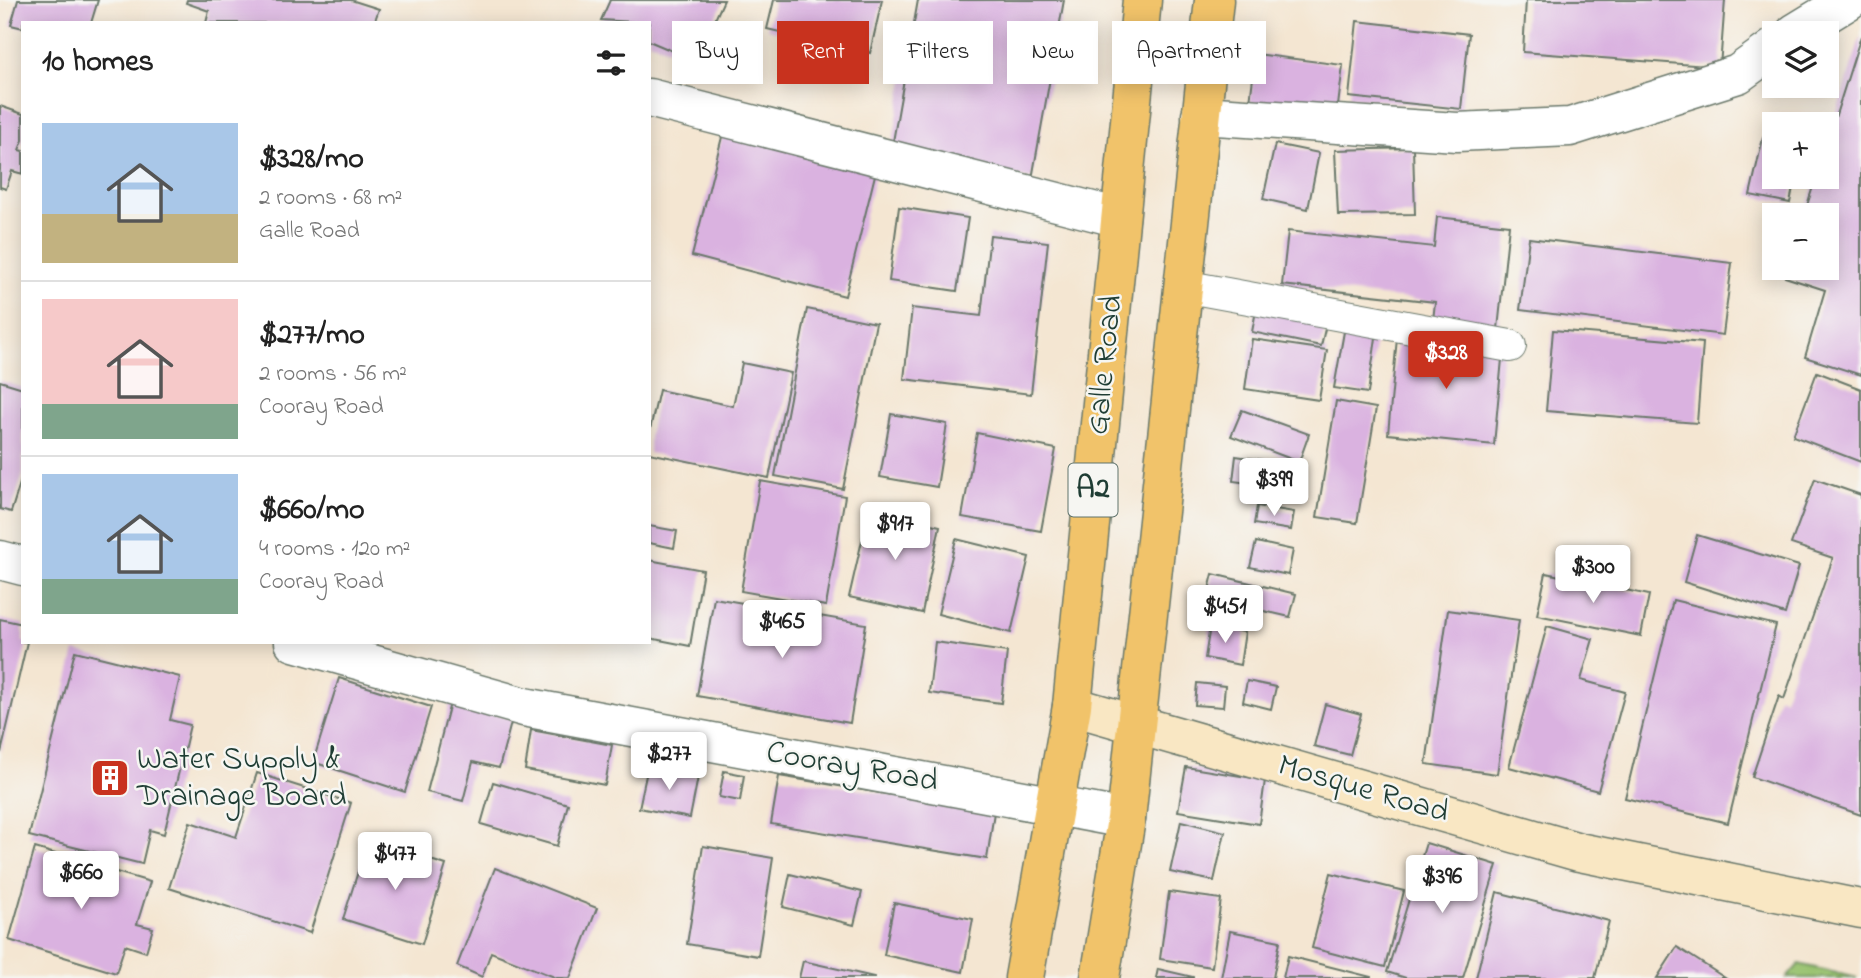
<!DOCTYPE html>
<html lang="en">
<head>
<meta charset="utf-8">
<style>
	:root { --surface:#fff; --page:#f2f2f2; --text:#222; --muted:#767676; --line:#e0e0e0; --accent:#c8321e }
	body { margin:0; font-family:"Indie Flower",sans-serif; background:var(--page); color:var(--text); height:100vh; display:flex; flex-direction:column; font-size:26px; white-space:nowrap }
	* { box-sizing:border-box; margin:0 }
	p { font-size:23px; color:var(--muted) }
	.icon { flex:none; width:38px; height:38px; fill:none; stroke:currentColor; stroke-width:2; stroke-linecap:round; stroke-linejoin:round }
	.map { position:relative; flex:1; overflow:hidden }
	.panel { position:absolute; left:21px; top:21px; width:630px; height:623px; display:flex; flex-direction:column; background:var(--surface); border-radius:0px; box-shadow:0 4px 18px #0003 }
	.panel>* { flex:none }
	.top-card { position:absolute; left:672px; top:21px; width:665px; height:63px; display:flex; gap:14px }
	.fabs { position:absolute; left:1762px; top:21px; display:grid; gap:14px }
	.fabs a { display:grid; place-items:center; width:77px; height:77px; border-radius:0px; background:var(--surface); box-shadow:0 4px 18px #0003; font-size:35px }
	.price { position:absolute; translate:-50% -60px; padding:0 16px; border-radius:7px; background:#fff; color:#222; font-size:23px; line-height:46px; filter:drop-shadow(0 2px 4px #0008) }
	.price::after { content:''; position:absolute; left:50%; top:42px; width:21px; height:16px; margin-left:-10px; background:inherit; clip-path:polygon(0 0,100% 0,50% 100%) }
	.price.on { background:var(--accent); color:#fff }
	ul { padding:0; list-style:none }
	li { display:flex; align-items:center; gap:21px; height:175px; padding:0 21px }
	li+li { border-top:2px solid var(--line) }
	li span { display:grid; place-items:center; flex:none; width:196px; height:140px; border-radius:0px; color:#555 }
	li>.icon { margin-inline-start:auto }
	span .icon { width:84px; height:84px; fill:#fffc; stroke-width:1 }
	li b { font-size:30px }
	h2 { display:flex; justify-content:space-between; align-items:center; height:84px; padding:0 21px; font-size:30px }
	.chip { padding:0 24px; border-radius:0px; background:var(--surface); box-shadow:0 4px 18px #0003; font-size:24px; line-height:63px }
	.chip.on { background:var(--accent); color:#fff }
	.map>svg:first-child { display:block }
	.green { fill:#97c16d; stroke:#5b7f50; stroke-width:2 }
	.building { fill:#dab2e0 }
	.lines { fill:none; stroke-linecap:round; stroke-linejoin:round }
	.lane-casing { stroke:#6a786b; stroke-width:34 }
	.street-casing { stroke:#6a786b; stroke-width:41 }
	.secondary-casing { stroke:#6a786b; stroke-width:41 }
	.highway-casing { stroke:#6a786b; stroke-width:41 }
	.lane { stroke:#fff; stroke-width:32 }
	.street { stroke:#fff; stroke-width:38 }
	.secondary { stroke:#f9e7c3; stroke-width:38 }
	.highway { stroke:#f1c36a; stroke-width:38 }
	.labels { text-anchor:middle; dominant-baseline:central; stroke-width:5; stroke-linejoin:round; paint-order:stroke }
	.shield { fill:#f6f6f2; stroke:#60746d; stroke-width:2 }
	.shield-label { font-size:30px; font-weight:bold; fill:#1f3d34 }
	.street-label { font-size:32px; fill:#1f3d34; stroke:#f6f6f2 }
	.poi-label { font-size:32px; fill:#1f3d34; stroke:#f6f6f2; text-anchor:start }
</style>
</head>
<body>
<div class="map">
<svg width="1861" height="978" viewBox="0 0 1861 978">
	<rect width="100%" height="100%" fill="#f6f6f2"/>
	<filter id="ink" filterUnits="userSpaceOnUse"><feTurbulence type="fractalNoise" baseFrequency=".0143" numOctaves="2"/><feDisplacementMap in="SourceGraphic" scale="14" xChannelSelector="R" yChannelSelector="G"/><feConvolveMatrix kernelMatrix="1 2 1 2 8 2 1 2 1" color-interpolation-filters="sRGB"/></filter>
	<filter id="wash" filterUnits="userSpaceOnUse"><feTurbulence type="fractalNoise" baseFrequency=".00686" numOctaves="4" result="noise"/><feDisplacementMap in="SourceGraphic" scale="28" xChannelSelector="R" yChannelSelector="G"/><feGaussianBlur stdDeviation="1.57" result="paint"/><feColorMatrix in="noise" values="0 0 0 0 0 0 0 0 0 0 0 0 0 0 0 0 0 1.4 0 .05"/><feComposite in="paint" operator="in"/></filter>
	<g filter="url(#wash)">
		<rect width="100%" height="100%" fill="#f4e6d2"/>
		<polygon class="green" points="1799,964 1857,978 1787,978"/>
		<g id="blocks">
			<g class="building">
				<polygon points="18,0 98,0 91,23 23,23 23,28 11,25"/>
				<polygon points="187,0 351,0 379,9 374,23 206,23 209,11 186,3"/>
				<polygon points="610,0 724,0 696,61 649,41 649,23 601,20"/>
				<polygon points="774,0 882,0 870,53 767,29"/>
				<polygon points="918,0 1064,0 1032,179 891,153"/>
				<polygon points="1526,0 1725,0 1720,67 1523,52"/>
				<polygon points="1357,21 1469,34 1461,109 1349,97"/>
				<polygon points="1861,36 1861,375 1805,357 1825,290 1785,277 1788,268 1827,268 1827,215 1804,215 1816,177 1827,177 1827,143"/>
				<polygon points="1256,54 1343,65 1337,114 1250,102"/>
				<polygon points="0,106 23,114 23,140 19,150 23,151 23,174 12,171 6,189 0,187"/>
				<polygon points="724,129 877,167 845,296 692,256"/>
				<polygon points="1763,138 1774,140 1774,177 1795,177 1790,203 1750,195"/>
				<polygon points="1275,144 1319,153 1308,209 1263,199"/>
				<polygon points="1413,148 1415,214 1338,215 1335,150"/>
				<polygon points="899,207 968,218 957,291 889,281"/>
				<polygon points="1437,217 1509,225 1498,329 1433,321 1435,302 1282,285 1288,231 1434,247"/>
				<polygon points="990,235 1048,242 1031,394 904,379 912,308 981,316"/>
				<polygon points="1529,238 1732,263 1723,335 1520,310"/>
				<polygon points="1257,305 1327,320 1321,346 1252,332"/>
				<polygon points="807,309 876,323 843,489 775,476"/>
				<polygon points="1345,326 1377,331 1368,393 1334,388"/>
				<polygon points="1553,330 1703,343 1697,423 1546,411"/>
				<polygon points="1397,338 1503,348 1494,445 1388,434"/>
				<polygon points="1252,339 1327,350 1319,400 1245,389"/>
				<polygon points="742,363 791,373 769,478 649,453 649,434 659,390 733,406"/>
				<polygon points="1817,372 1861,389 1861,462 1793,436"/>
				<polygon points="0,381 23,388 23,474 11,512 0,509"/>
				<polygon points="1336,401 1376,408 1357,523 1317,517"/>
				<polygon points="1242,410 1309,434 1299,462 1231,436"/>
				<polygon points="891,414 947,424 937,487 880,477"/>
				<polygon points="977,433 1056,449 1041,531 962,517"/>
				<polygon points="1236,456 1298,465 1294,489 1233,481"/>
				<polygon points="1815,479 1861,495 1861,815 1752,777 1779,696 1784,699 1833,558 1791,544"/>
				<polygon points="760,481 845,496 826,606 741,591"/>
				<polygon points="1257,506 1294,512 1291,530 1254,524"/>
				<polygon points="869,510 940,526 922,613 849,597"/>
				<polygon points="649,526 677,531 674,548 649,543"/>
				<polygon points="1697,535 1799,566 1785,614 1684,582"/>
				<polygon points="956,539 1029,557 1011,633 938,614"/>
				<polygon points="1256,542 1293,550 1288,575 1250,567"/>
				<polygon points="649,560 703,570 690,646 649,638"/>
				<polygon points="1546,573 1649,595 1641,636 1537,615"/>
				<polygon points="1213,574 1296,594 1290,617 1207,598"/>
				<polygon points="714,598 866,624 850,723 697,696"/>
				<polygon points="1673,600 1776,625 1728,823 1625,798"/>
				<polygon points="1448,610 1519,620 1497,774 1426,764"/>
				<polygon points="0,619 23,624 23,642 27,642 1,753"/>
				<polygon points="1210,626 1245,632 1240,665 1205,658"/>
				<polygon points="1547,626 1593,639 1581,680 1625,692 1598,791 1509,767"/>
				<polygon points="935,642 1007,652 1001,703 929,693"/>
				<polygon points="75,651 180,677 170,720 190,725 164,834 150,830 142,864 29,836"/>
				<polygon points="339,678 431,707 405,792 313,762"/>
				<polygon points="1247,681 1276,687 1271,709 1243,702"/>
				<polygon points="1197,683 1225,686 1223,707 1195,705"/>
				<polygon points="450,703 512,719 499,768 473,762 463,801 427,792"/>
				<polygon points="1325,704 1361,714 1350,755 1314,746"/>
				<polygon points="531,730 612,745 605,785 525,770"/>
				<polygon points="648,766 698,777 690,818 639,808"/>
				<polygon points="1186,767 1265,780 1259,824 1178,811"/>
				<polygon points="724,771 744,775 740,801 719,797"/>
				<polygon points="257,773 351,803 310,933 169,888 190,822 236,837"/>
				<polygon points="779,776 994,812 987,859 771,824"/>
				<polygon points="493,782 568,804 557,846 481,824"/>
				<polygon points="1181,821 1225,832 1214,881 1170,872"/>
				<polygon points="368,840 446,865 422,944 343,919"/>
				<polygon points="1426,843 1497,865 1463,978 1406,978 1387,972"/>
				<polygon points="703,846 773,858 758,956 687,944"/>
				<polygon points="35,848 150,882 137,924 153,928 146,952 125,945 116,973 9,940"/>
				<polygon points="495,868 597,908 570,978 557,978 491,952 482,977 457,966"/>
				<polygon points="1331,873 1404,891 1385,967 1312,948"/>
				<polygon points="790,874 862,892 854,925 783,907"/>
				<polygon points="1169,892 1221,899 1212,967 1160,959"/>
				<polygon points="1497,892 1609,921 1595,978 1476,978"/>
				<polygon points="894,903 973,919 963,972 884,955"/>
				<polygon points="1230,931 1280,941 1273,978 1221,978"/>
				<polygon points="1677,947 1725,978 1657,978"/>
				<polygon points="1288,956 1371,977 1371,978 1283,978"/>
				<polygon points="803,961 874,977 874,978 799,978"/>
				<polygon points="1158,969 1193,977 1193,978 1156,978"/>
			</g>
		</g>
	</g>
	<g filter="url(#ink)">
		<use href="#blocks" fill-opacity="0" stroke="#6a786b" stroke-width="2"/>
		<g class="lines">
			<g class="lane-casing">
				<polyline id="lane" points="1183,286 1510,346"/>
			</g>
			<g class="street-casing">
				<g id="street">
					<polyline points="1795,33 1849,0"/>
					<polyline points="649,98 1120,218"/>
					<polyline points="1201,115 1457,132 1570,127 1738,74 1774,48"/>
					<polyline points="0,560 23,566"/>
					<polyline points="294,642 524,707 1126,819"/>
				</g>
			</g>
			<g class="secondary-casing">
				<polyline id="secondary" points="1072,706 1579,852 1861,909"/>
			</g>
			<g class="highway-casing">
				<g id="highway">
					<polyline points="1024,978 1072,706 1142,0"/>
					<polyline points="1100,978 1126,819 1214,0"/>
				</g>
			</g>
			<use href="#lane" class="lane"/>
			<use href="#street" class="street"/>
			<use href="#secondary" class="secondary"/>
			<use href="#highway" class="highway"/>
		</g>
	</g>
	<defs>
		<g id="building-square" transform="scale(2.0125)"><rect x="-9" y="-9" width="18" height="18" rx="4" fill="#c8321e" stroke="#f6f6f2"/><path d="M-4-6H4V6H1V3H-1V6H-4ZM-2.5-4.3h1.7v1.8h-1.7ZM.8-4.3h1.7v1.8H.8ZM-2.5-1h1.7V.8h-1.7ZM.8-1h1.7V.8H.8Z" fill="#fff"/></g>
	</defs>
	<g fill-rule="evenodd">
		<use href="#building-square" x="110" y="778"/>
	</g>
	<g class="labels">
		<rect class="shield" x="1068.5" y="463.5" width="49" height="53" rx="5"/>
		<g class="shield-label">
			<text x="1093" y="490">A2</text>
		</g>
		<g class="street-label">
			<text transform="translate(1106 365) rotate(-84)">Galle Road</text>
			<text transform="translate(852 768) rotate(10)">Cooray Road</text>
			<text transform="translate(1363 790) rotate(16)">Mosque Road</text>
		</g>
		<g class="poi-label">
			<text x="137" y="760">Water Supply &amp;<tspan x="137" dy="37">Drainage Board</tspan></text>
		</g>
	</g>
</svg>
<div class="fabs">
<a><svg class="icon" aria-label="layers" viewBox="0 0 24 24"><path d="M12 4l9 5-9 5-9-5zM3 14l9 5 9-5"/></svg></a>
<a>+</a>
<a>−</a>
</div>
<b class="price on" style="left:1446px;top:391px">$328</b>
<b class="price" style="left:1274px;top:518px">$399</b>
<b class="price" style="left:895px;top:562px">$917</b>
<b class="price" style="left:1593px;top:605px">$300</b>
<b class="price" style="left:1225px;top:645px">$451</b>
<b class="price" style="left:782px;top:660px">$465</b>
<b class="price" style="left:669px;top:792px">$277</b>
<b class="price" style="left:395px;top:892px">$477</b>
<b class="price" style="left:81px;top:911px">$660</b>
<b class="price" style="left:1442px;top:915px">$396</b>
<div class="top-card">
<a class="chip">Buy</a>
<a class="chip on">Rent</a>
<a class="chip">Filters</a>
<a class="chip">New</a>
<a class="chip">Apartment</a>
</div>
<section class="panel">
<h2>10 homes<svg class="icon" aria-label="filters" viewBox="0 0 24 24"><path d="M4 7h16M4 17h16"/><circle cx="9" cy="7" r="2"/><circle cx="15" cy="17" r="2"/></svg></h2>
<ul>
<li><span style="background:linear-gradient(#a9c7e8 65%,#c2b280 0)"><svg class="icon" aria-label="home" viewBox="0 0 24 24"><path d="M3 11l9-7 9 7M6 9v11h12V9"/></svg></span><div><b>$328/mo</b><p>2 rooms · 68 m²</p><p>Galle Road</p></div></li>
<li><span style="background:linear-gradient(#f6c9c9 75%,#7fa58c 0)"><svg class="icon" aria-label="home" viewBox="0 0 24 24"><path d="M3 11l9-7 9 7M6 9v11h12V9"/></svg></span><div><b>$277/mo</b><p>2 rooms · 56 m²</p><p>Cooray Road</p></div></li>
<li><span style="background:linear-gradient(#a9c7e8 75%,#7fa58c 0)"><svg class="icon" aria-label="home" viewBox="0 0 24 24"><path d="M3 11l9-7 9 7M6 9v11h12V9"/></svg></span><div><b>$660/mo</b><p>4 rooms · 120 m²</p><p>Cooray Road</p></div></li>
</ul>
</section>
</div>
</body>
</html>
